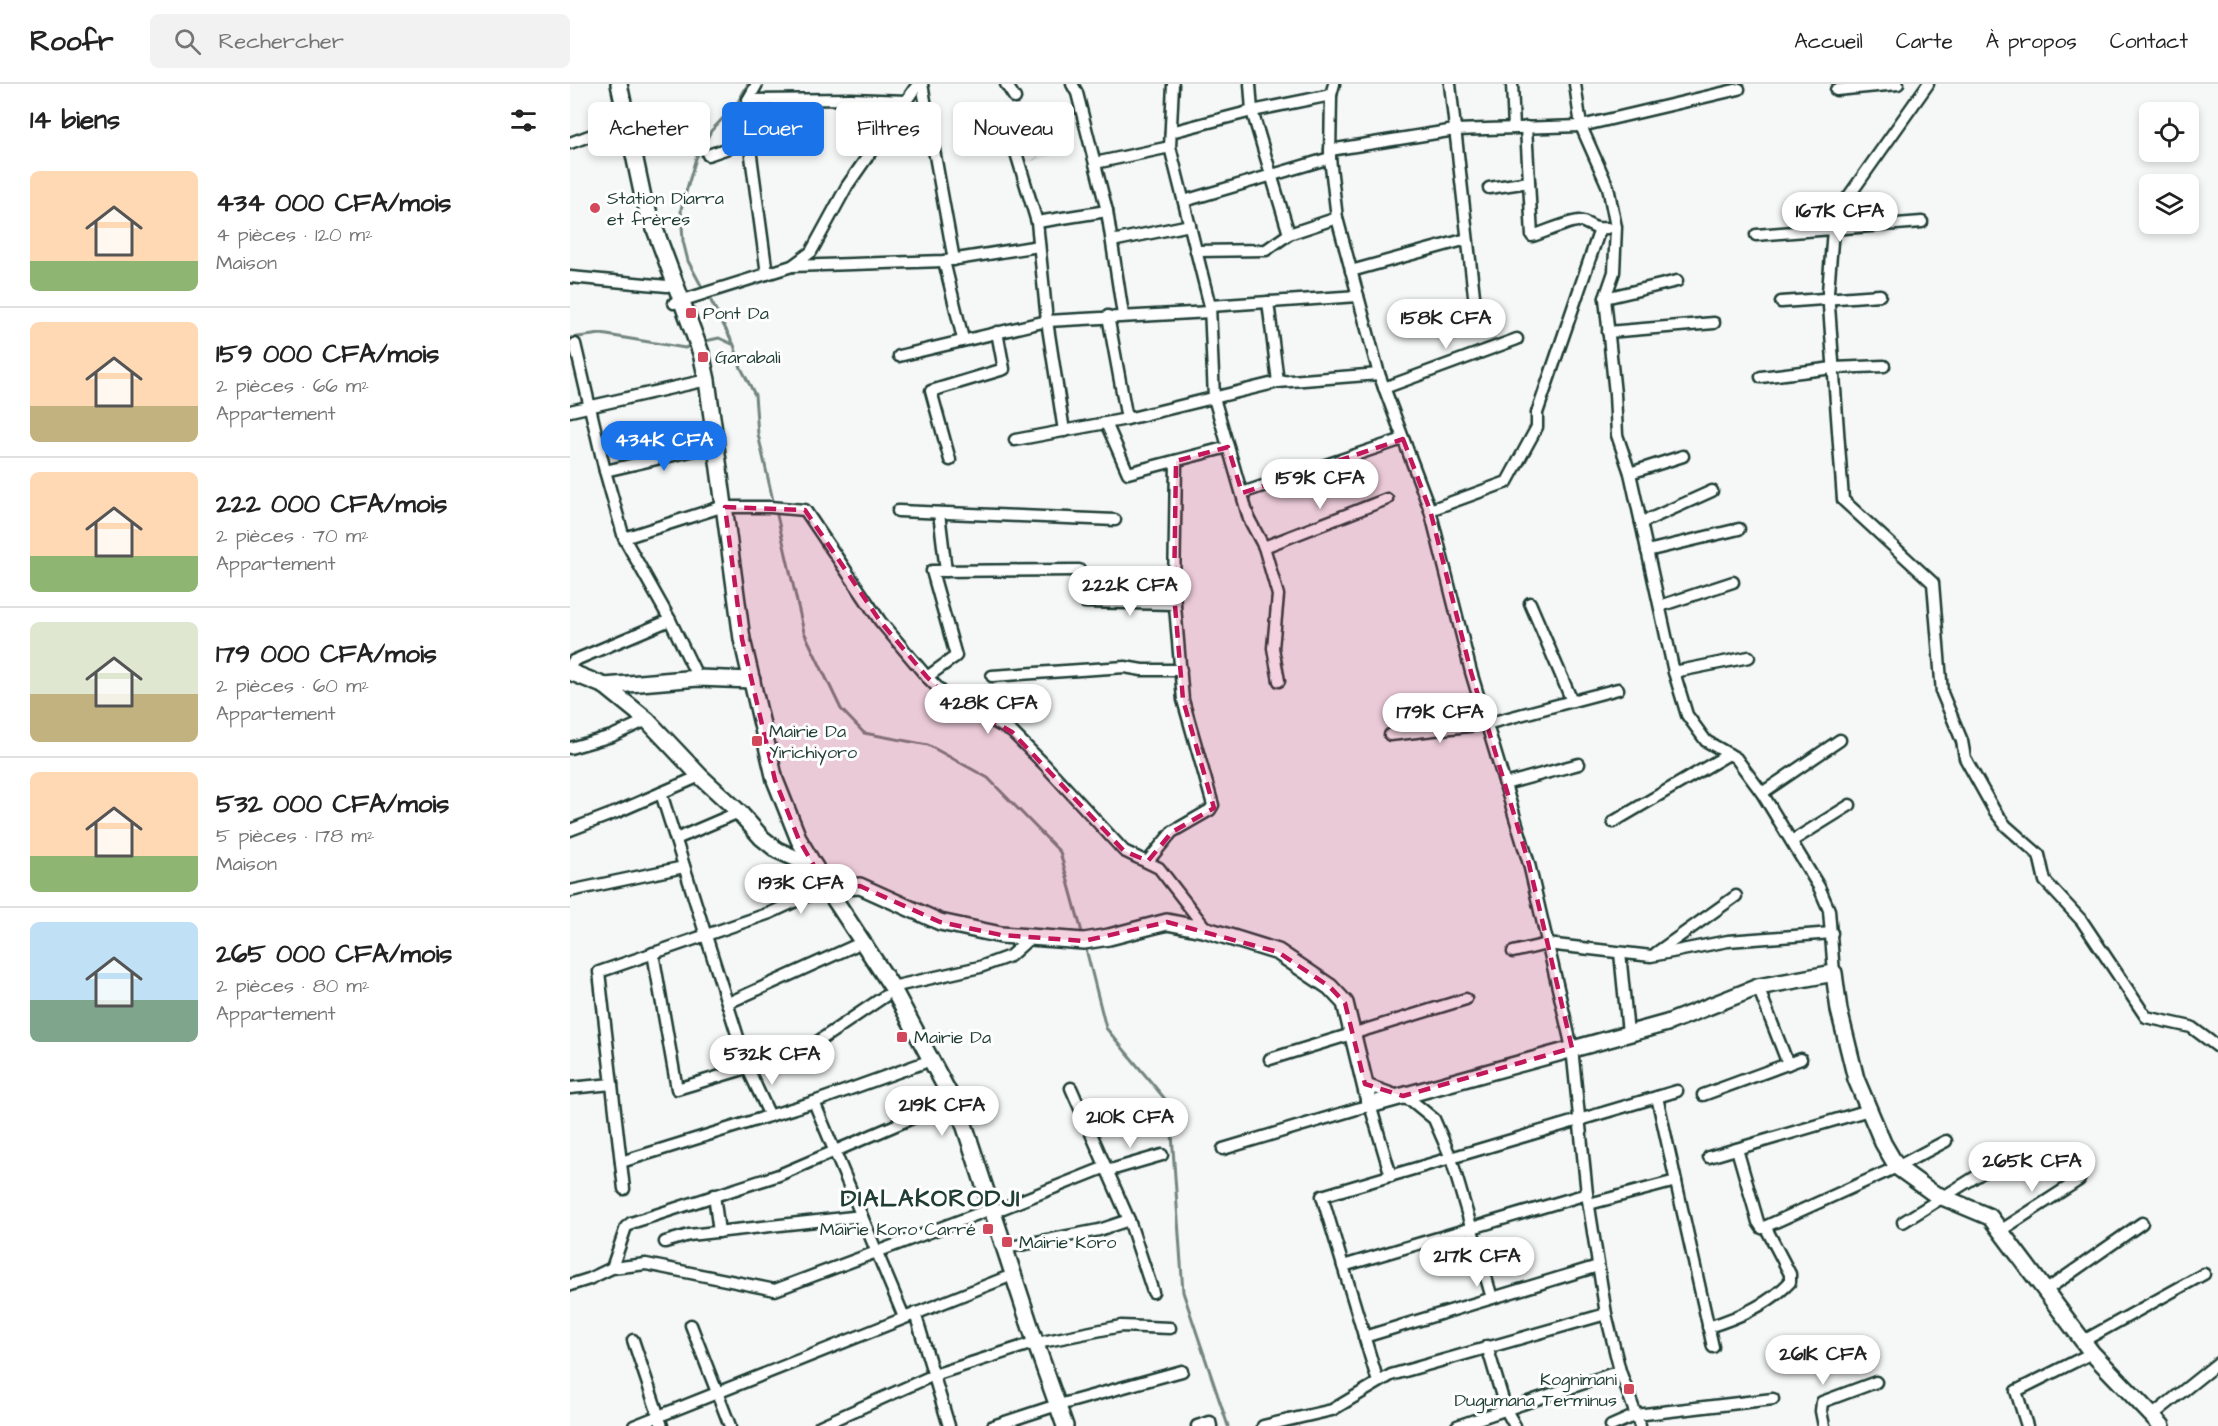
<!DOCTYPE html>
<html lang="fr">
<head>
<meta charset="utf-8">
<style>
	:root { --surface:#fff; --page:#f2f2f2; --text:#222; --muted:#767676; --line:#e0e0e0; --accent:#1a73e8 }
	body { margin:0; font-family:"Architects Daughter",sans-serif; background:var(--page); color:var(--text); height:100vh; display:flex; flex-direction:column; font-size:22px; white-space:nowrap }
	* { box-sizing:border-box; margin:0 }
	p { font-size:20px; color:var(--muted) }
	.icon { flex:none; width:33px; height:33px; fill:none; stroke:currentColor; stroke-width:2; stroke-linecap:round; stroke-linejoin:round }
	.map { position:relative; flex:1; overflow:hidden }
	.sheet { display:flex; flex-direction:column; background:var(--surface); width:570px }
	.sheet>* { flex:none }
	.hud { position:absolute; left:18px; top:18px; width:570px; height:54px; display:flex; gap:12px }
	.tools { position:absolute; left:1569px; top:18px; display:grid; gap:12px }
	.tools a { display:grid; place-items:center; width:60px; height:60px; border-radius:9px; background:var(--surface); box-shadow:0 3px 9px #0003; font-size:30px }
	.price { position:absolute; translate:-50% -51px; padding:0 14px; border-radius:21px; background:#fff; color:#222; font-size:20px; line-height:39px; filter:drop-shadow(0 2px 3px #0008) }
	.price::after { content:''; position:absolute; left:50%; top:36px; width:18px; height:14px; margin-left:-9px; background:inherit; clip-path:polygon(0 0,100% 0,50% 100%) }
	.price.selected { background:var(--accent); color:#fff }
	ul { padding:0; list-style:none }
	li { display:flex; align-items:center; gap:18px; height:150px; padding:0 30px }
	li+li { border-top:2px solid var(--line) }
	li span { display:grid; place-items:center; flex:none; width:168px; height:120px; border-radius:9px; color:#555 }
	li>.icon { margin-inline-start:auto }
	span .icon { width:72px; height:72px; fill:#fffc; stroke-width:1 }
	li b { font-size:26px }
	h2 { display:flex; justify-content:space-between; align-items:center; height:72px; padding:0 30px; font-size:26px }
	.chip { padding:0 21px; border-radius:9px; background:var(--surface); box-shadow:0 3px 9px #0003; font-size:21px; line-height:54px }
	.chip.selected { background:var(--accent); color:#fff }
	header { display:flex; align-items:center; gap:36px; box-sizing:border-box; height:84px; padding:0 30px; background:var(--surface); border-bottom:2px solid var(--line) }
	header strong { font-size:28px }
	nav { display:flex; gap:33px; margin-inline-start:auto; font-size:21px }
	.search { width:420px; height:54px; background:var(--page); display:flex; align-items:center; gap:15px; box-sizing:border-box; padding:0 21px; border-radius:9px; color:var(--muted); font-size:22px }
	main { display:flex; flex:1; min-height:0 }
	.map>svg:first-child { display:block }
	.industrial { fill:url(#industrial-furrows) }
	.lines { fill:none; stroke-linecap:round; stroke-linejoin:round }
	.stream { stroke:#72857f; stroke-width:3 }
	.street-casing { stroke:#1f3d34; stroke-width:15 }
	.secondary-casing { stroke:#1f3d34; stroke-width:20 }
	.street { stroke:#fff; stroke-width:10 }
	.secondary { stroke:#fff; stroke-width:15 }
	.marked { fill:#c2185b; fill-opacity:0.2; stroke:#c2185b; stroke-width:4.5; stroke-dasharray:12 8; stroke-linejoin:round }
	.poi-dot { fill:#d1495b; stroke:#fff; stroke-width:2 }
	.labels { text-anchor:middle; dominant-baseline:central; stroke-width:6; stroke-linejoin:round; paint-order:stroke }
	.poi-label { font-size:18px; fill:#1f3d34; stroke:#fff; text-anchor:start }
	.district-label { font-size:24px; font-weight:bold; letter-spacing:1.5px; fill:#1f3d34; stroke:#fff }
</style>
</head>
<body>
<header>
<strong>Roofr</strong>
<div class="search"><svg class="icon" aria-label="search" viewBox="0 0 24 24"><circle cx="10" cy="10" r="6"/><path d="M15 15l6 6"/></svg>Rechercher</div>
<nav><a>Accueil</a><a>Carte</a><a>À propos</a><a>Contact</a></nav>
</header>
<main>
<section class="sheet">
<h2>14 biens<svg class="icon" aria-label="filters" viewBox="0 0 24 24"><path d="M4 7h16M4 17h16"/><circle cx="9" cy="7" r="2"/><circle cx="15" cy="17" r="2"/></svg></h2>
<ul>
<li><span style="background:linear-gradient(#ffd9b3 75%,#8fb573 0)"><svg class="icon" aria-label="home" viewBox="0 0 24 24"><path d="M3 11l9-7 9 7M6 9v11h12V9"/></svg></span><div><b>434 000 CFA/mois</b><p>4 pièces · 120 m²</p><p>Maison</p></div></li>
<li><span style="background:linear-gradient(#ffd9b3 70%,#c2b280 0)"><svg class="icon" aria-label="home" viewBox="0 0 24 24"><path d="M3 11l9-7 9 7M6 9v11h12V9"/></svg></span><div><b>159 000 CFA/mois</b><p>2 pièces · 66 m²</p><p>Appartement</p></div></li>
<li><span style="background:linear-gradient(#ffd9b3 70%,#8fb573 0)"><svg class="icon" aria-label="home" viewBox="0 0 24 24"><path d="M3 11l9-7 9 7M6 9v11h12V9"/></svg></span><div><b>222 000 CFA/mois</b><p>2 pièces · 70 m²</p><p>Appartement</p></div></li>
<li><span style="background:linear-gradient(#dfe7d0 60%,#c2b280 0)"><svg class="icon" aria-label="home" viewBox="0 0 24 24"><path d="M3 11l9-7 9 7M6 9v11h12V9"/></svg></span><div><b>179 000 CFA/mois</b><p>2 pièces · 60 m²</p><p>Appartement</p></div></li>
<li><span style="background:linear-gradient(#ffd9b3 70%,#8fb573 0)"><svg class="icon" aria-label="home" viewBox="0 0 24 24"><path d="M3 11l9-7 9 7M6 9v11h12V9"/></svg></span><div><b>532 000 CFA/mois</b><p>5 pièces · 178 m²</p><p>Maison</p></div></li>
<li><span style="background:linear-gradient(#bfe0f5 65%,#7fa58c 0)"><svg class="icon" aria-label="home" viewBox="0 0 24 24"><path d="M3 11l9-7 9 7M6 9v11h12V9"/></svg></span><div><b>265 000 CFA/mois</b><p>2 pièces · 80 m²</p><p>Appartement</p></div></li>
</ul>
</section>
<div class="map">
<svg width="1648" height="1342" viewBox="0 0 1648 1342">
	<defs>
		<pattern id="industrial-furrows" width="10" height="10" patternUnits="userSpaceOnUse" patternTransform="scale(1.5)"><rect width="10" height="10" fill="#e6e9e8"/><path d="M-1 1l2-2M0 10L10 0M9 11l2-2" fill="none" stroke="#c5c9c8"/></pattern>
	</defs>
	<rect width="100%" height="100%" fill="#f6f7f7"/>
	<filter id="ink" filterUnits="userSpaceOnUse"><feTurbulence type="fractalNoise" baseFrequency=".0167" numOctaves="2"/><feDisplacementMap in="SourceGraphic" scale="12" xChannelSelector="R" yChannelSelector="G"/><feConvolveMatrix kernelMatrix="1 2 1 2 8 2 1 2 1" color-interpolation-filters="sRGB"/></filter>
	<g filter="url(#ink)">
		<polygon class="industrial" points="480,52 485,71 456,79 451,60"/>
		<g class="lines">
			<g class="stream">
				<polyline points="133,205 118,177 113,157 111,125 126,74 141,47 168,18 178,0"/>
				<polyline points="141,217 164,261 171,284 185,311 188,350 204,421"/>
				<polyline points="0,254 31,250 115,264 122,261"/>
				<polyline points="131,258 149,254 162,260"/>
				<polyline points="206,427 234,548 271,625 294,649 358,661 418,694 490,768 513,852"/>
				<polyline points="515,861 536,944 600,1021 613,1208 658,1342"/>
			</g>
			<g class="street-casing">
				<g id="street">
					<polyline points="352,0 384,176"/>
					<polyline points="436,0 445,14"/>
					<polyline points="502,0 507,9 537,127 553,231"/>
					<polyline points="603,0 600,63 640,222 644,314 679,435 694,463 708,511 703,564 709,597"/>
					<polyline points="680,0 682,27 719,150"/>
					<polyline points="764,0 761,11 760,74 767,134 809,290 860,426 901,588 959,780 1002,964 1017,1110 1036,1230 1050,1287 1070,1342"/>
					<polyline points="880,0 906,229"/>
					<polyline points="942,0 944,44"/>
					<polyline points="1005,0 1011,42 1038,103 1046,143 1044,188 1035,214 1045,310 1047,351 1060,389 1104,588 1117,631 1136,657 1166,674 1192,709 1249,803 1259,826 1264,889"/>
					<polyline points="1358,0 1264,133 1258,208 1273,416 1363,499 1372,609 1392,657 1395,674 1424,726 1436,742 1469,771 1475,797 1512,837 1576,933 1621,943 1648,963"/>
					<polyline points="1266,6 1328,0"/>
					<polyline points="178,16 281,15 336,17"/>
					<polyline points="178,16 187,0"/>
					<path d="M956,43l6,109c8,-2 40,-16 47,-15 11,1 11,9 28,7"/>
					<polyline points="601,48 682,27 761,11"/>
					<polyline points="440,49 467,138 477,237 494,347"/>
					<polyline points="179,57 197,190"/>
					<polyline points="0,59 49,41"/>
					<polyline points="760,66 885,46 1011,42 1169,5"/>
					<polyline points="138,71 179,57 229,47"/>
					<polyline points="525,79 600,63"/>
					<polyline points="919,104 959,98"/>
					<polyline points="614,117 760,74"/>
					<polyline points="467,138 537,127"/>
					<polyline points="1186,151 1352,138"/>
					<polyline points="542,157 620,141"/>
					<polyline points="626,167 696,166 719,150 767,134"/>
					<polyline points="374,177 393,255"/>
					<polyline points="222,182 374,177 469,162"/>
					<polyline points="781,187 897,155"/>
					<polyline points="0,193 97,202 105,199"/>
					<polyline points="1035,214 1107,197"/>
					<polyline points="698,218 708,298"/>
					<polyline points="1211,218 1310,211"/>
					<polyline points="104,219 222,182 241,168 277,102 348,0"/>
					<polyline points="640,222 788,212"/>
					<polyline points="538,232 557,335"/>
					<polyline points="1038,248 1144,239"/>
					<polyline points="5,260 35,387 54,454 100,536 128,594"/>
					<polyline points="329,272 477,237 640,228"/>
					<polyline points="1191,293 1263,284 1314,282"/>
					<polyline points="814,304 947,255"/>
					<polyline points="0,327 137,296"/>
					<polyline points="536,339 558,389 658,363"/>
					<polyline points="445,356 557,335 708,298 809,290"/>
					<polyline points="380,376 361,307 434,285 427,248"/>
					<polyline points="35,387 147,361"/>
					<polyline points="1060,389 1113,372"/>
					<polyline points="672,409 833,355"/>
					<polyline points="860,426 937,398 967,343 967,329 1030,145"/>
					<polyline points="328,427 545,436"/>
					<polyline points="369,429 376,487"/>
					<polyline points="1071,439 1142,407"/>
					<polyline points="54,454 151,423 200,423 235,426 310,537 357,593 373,609 442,648 474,680 554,767 589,784 637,846"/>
					<polyline points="694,463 817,415"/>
					<polyline points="1077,467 1169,445"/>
					<polyline points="515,518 605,520"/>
					<polyline points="960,519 1002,617"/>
					<polyline points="1090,522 1163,498"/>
					<polyline points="0,585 3,577 100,536"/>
					<polyline points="1104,588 1179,573"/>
					<polyline points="422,592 555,583 572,586 611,586"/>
					<polyline points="357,593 386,572 362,487 509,486"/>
					<polyline points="820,651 916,640 1048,605"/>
					<polyline points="0,664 42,652 77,636"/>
					<polyline points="935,700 1009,680"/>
					<polyline points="91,709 178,985 200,1032"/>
					<polyline points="1192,709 1270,656"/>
					<polyline points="1043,738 1159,670"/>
					<polyline points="0,746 47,728 130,692"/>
					<polyline points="106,755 169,728"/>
					<polyline points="1222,757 1280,721"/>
					<polyline points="578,777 602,748 640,726 643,721 613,616 604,510 606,377"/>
					<polyline points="0,807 114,783"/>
					<polyline points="943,868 977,860 1081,872 1158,857 1262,849"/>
					<polyline points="83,869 107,1005 234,967 315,912"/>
					<polyline points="1050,869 1058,949"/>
					<polyline points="1086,869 1166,812"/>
					<polyline points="322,903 410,883 440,872 461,853"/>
					<polyline points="1188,903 1218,980"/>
					<polyline points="158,919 284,862"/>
					<polyline points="700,975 896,915"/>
					<polyline points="795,1000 842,1017 864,1035 881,1074 922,1214"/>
					<polyline points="0,1004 42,1000"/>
					<polyline points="501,1004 559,1136 583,1208"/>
					<polyline points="1133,1011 1231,975"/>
					<polyline points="1087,1013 1143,1263"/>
					<polyline points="244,1018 334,1233"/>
					<polyline points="653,1065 800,1021 821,1092"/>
					<polyline points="1167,1065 1188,1138 1192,1144 1327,1083 1376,1057"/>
					<polyline points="1139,1073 1299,1026"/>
					<polyline points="51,1078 244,1018 353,979"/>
					<polyline points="537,1087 592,1071"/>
					<polyline points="54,1105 29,888 200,829 250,806"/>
					<polyline points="144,1111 149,1148"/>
					<polyline points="1019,1120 1106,1097"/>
					<polyline points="423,1128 536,1083"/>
					<polyline points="1333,1138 1447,1067"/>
					<polyline points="1430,1147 1509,1096"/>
					<polyline points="95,1158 119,1151 292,1132"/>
					<polyline points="435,1164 529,1146 559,1136"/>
					<polyline points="773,1182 1017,1110"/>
					<polyline points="42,1184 56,1143 61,1139 209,1091 375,1020"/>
					<polyline points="0,1201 19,1195 42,1184 76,1180 205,1206 413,1128"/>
					<polyline points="1475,1207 1572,1139"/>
					<polyline points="345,1229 379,1342"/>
					<polyline points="121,1241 160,1342"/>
					<path d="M1138,1243c30,-9 60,-22 82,-45v-8l-24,-46"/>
					<polyline points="794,1253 1028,1182"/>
					<polyline points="63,1256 92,1342"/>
					<polyline points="1513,1257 1634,1190"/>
					<polyline points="917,1262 936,1326 945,1342"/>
					<polyline points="808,1298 752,1112 1107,1007"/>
					<polyline points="1583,1331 1648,1279"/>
					<polyline points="64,1342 435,1194"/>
					<polyline points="250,1342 364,1291 457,1261 551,1242 600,1244"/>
					<polyline points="423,1342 478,1324 612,1287"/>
					<polyline points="627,1342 640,1338 641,1342"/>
					<polyline points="693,1342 762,1326 821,1291 1036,1230"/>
					<polyline points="887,1342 1050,1287"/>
					<polyline points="1041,1342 1066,1331 1203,1315"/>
					<polyline points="1254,1342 1251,1327 1252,1318 1306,1298"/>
					<polyline points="1457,1342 1446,1307 1522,1269"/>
				</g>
			</g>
			<g class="secondary-casing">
				<g id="secondary">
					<polyline points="49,0 73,113 131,269 137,296 172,555 205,696 229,756 257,804 322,903 392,1034 468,1266 495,1342"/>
					<polyline points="0,588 35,602 77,636 130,692 169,728 192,754 207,766 245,783"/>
					<polyline points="35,602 128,594 182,596"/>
					<polyline points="250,806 257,804 290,802 370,838 431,851 514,857 539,853 597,838 637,846 708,868 760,903 775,919 800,1021 1097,939 1188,903 1264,889 1269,926 1286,995 1313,1059 1327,1083 1363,1109 1420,1133 1522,1269 1592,1342"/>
				</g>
			</g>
			<use href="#street" class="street"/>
			<use href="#secondary" class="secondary"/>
		</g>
	</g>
	<path class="marked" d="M833,355l27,71 41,162 58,192 43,184 -169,48 -38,-12 -20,-81 -15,-16 -52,-35 -111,-30 -83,19 -83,-6 -61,-13 -80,-36 -33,2 -28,-48 -24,-60 -33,-141 -17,-132 80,3 75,111 47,56 16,16 69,39 112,119 24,10 24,-29 42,-24 -31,-108 -9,-106 2,-133 52,-14 14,46z"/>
	<g class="poi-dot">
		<circle cx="25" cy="124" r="6"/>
		<rect x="115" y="223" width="12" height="12" rx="3"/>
		<rect x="127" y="267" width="12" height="12" rx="3"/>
		<rect x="181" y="651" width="12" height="12" rx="3"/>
		<rect x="326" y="947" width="12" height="12" rx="3"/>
		<rect x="412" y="1139" width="12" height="12" rx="3"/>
		<rect x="431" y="1152" width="12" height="12" rx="3"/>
		<rect x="1053" y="1299" width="12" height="12" rx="3"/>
	</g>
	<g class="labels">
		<g class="poi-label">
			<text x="37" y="114">Station Diarra<tspan x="37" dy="21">et frères</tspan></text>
			<text x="133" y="229">Pont Da</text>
			<text x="145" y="273">Garabali</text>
			<text x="199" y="647">Mairie Da<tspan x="199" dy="21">Yirichiyoro</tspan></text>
			<text x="344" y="953">Mairie Da</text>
			<text x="406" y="1145" text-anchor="end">Mairie Koro Carré</text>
			<text x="449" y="1158">Mairie Koro</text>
			<text x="1047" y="1295" text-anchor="end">Kognimani<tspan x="1047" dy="21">Dugumana Terminus</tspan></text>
		</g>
		<g class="district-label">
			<text x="361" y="1115">DIALAKORODJI</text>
		</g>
	</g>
</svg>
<div class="tools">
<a><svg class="icon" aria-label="locate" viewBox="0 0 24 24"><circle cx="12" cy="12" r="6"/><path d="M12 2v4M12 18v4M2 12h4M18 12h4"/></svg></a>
<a><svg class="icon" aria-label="layers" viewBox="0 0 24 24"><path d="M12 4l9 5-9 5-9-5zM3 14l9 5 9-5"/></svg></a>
</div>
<b class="price" style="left:1270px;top:159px">167K CFA</b>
<b class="price" style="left:876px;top:266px">158K CFA</b>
<b class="price selected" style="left:94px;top:388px">434K CFA</b>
<b class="price" style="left:750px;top:426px">159K CFA</b>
<b class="price" style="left:560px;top:533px">222K CFA</b>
<b class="price" style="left:418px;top:651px">428K CFA</b>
<b class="price" style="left:870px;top:660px">179K CFA</b>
<b class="price" style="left:231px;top:831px">193K CFA</b>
<b class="price" style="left:202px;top:1002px">532K CFA</b>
<b class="price" style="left:372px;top:1053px">219K CFA</b>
<b class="price" style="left:560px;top:1065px">210K CFA</b>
<b class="price" style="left:1462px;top:1109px">265K CFA</b>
<b class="price" style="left:907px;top:1204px">217K CFA</b>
<b class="price" style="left:1253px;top:1302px">261K CFA</b>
<div class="hud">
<a class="chip">Acheter</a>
<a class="chip selected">Louer</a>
<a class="chip">Filtres</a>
<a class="chip">Nouveau</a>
</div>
</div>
</main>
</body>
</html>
